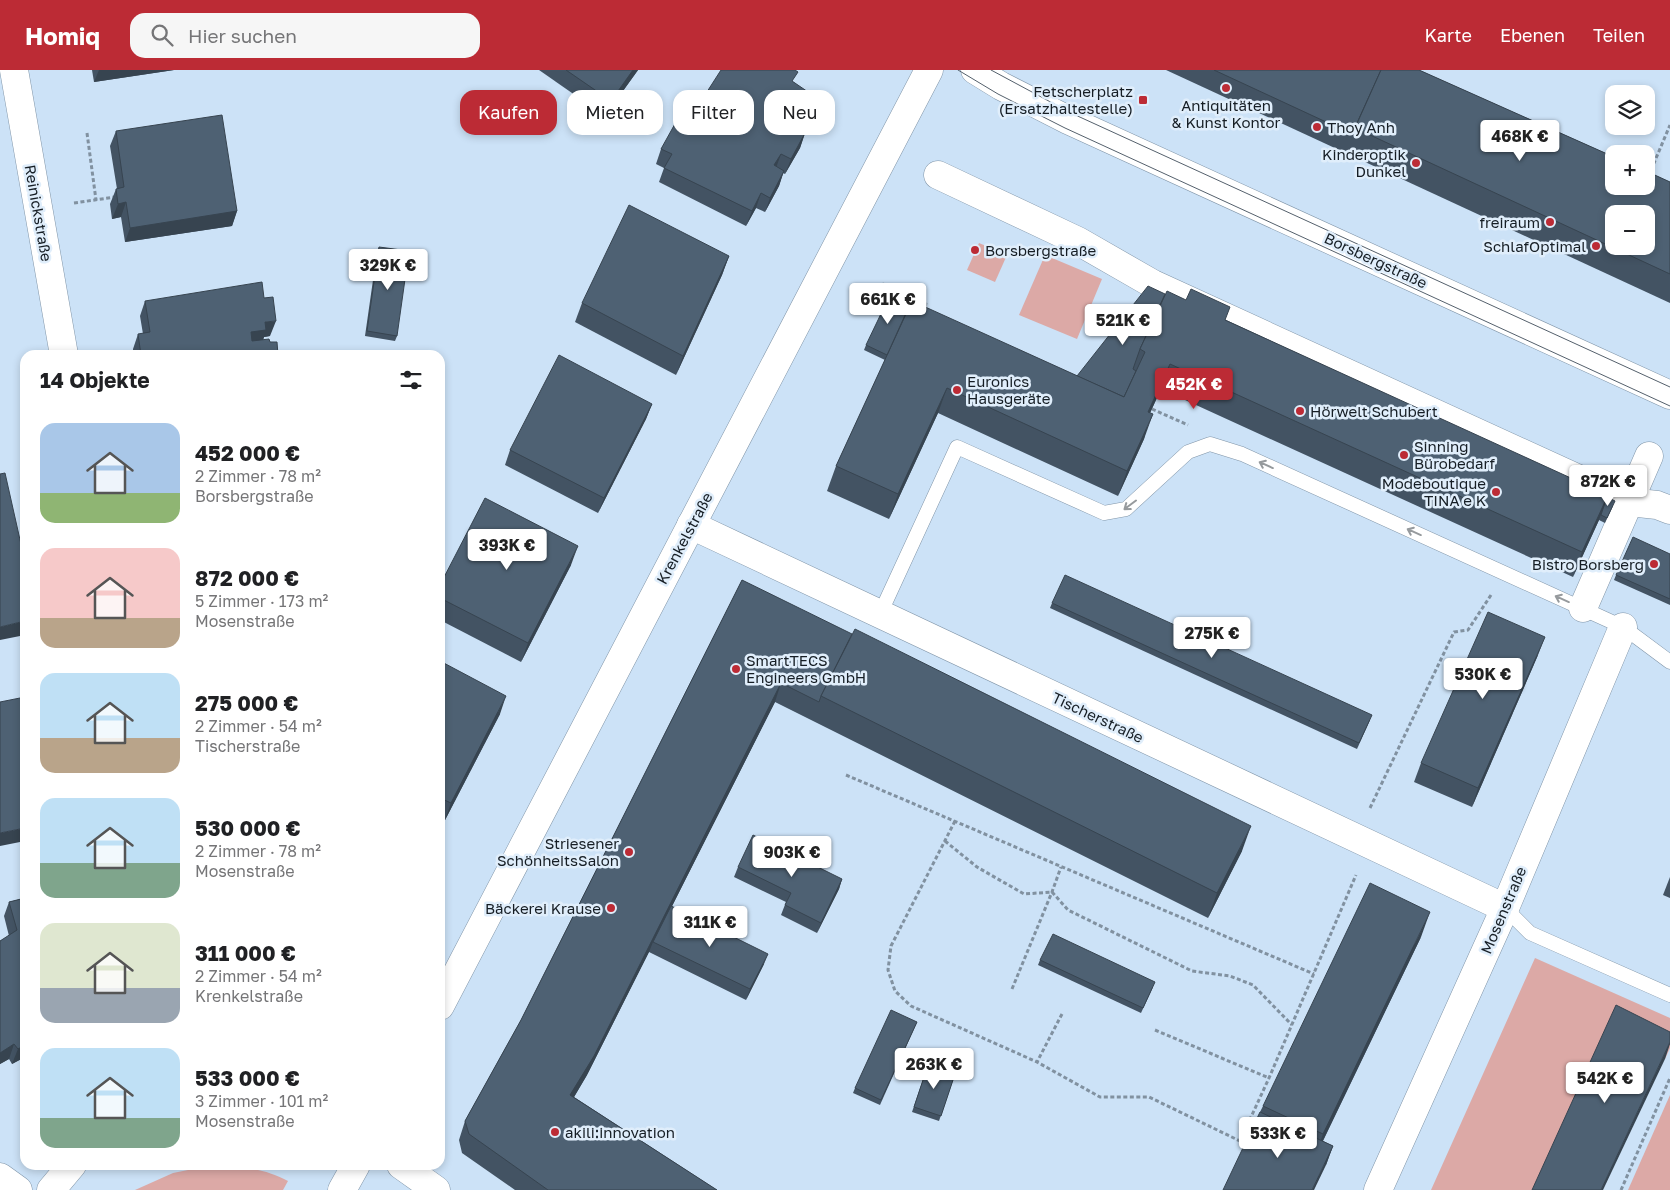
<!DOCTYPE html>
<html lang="de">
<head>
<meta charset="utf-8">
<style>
	:root { --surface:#fff; --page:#f6f6f6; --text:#202124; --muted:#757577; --accent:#bc2b35 }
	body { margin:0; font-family:"Golos Text",sans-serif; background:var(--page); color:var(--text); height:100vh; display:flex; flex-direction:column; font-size:19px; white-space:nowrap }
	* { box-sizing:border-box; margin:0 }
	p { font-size:16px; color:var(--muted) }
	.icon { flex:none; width:28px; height:28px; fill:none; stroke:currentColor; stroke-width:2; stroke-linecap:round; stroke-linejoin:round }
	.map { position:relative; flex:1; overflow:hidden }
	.panel { position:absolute; left:20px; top:280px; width:425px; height:820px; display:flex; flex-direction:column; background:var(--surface); border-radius:15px; box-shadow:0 2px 8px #0003 }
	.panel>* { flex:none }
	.top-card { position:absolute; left:460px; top:20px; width:475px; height:45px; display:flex; gap:10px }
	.tools { position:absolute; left:1605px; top:15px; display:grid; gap:10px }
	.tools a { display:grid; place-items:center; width:50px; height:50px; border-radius:10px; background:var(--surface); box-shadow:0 2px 8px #0003; font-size:25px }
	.price { position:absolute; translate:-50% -42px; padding:0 11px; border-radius:5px; background:#fff; color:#222; font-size:16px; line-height:32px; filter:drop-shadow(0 1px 2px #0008) }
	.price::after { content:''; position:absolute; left:50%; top:30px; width:15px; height:11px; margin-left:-8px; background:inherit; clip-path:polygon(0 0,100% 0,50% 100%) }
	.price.current { background:var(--accent); color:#fff }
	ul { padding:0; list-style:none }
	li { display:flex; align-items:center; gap:15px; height:125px; padding:0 20px }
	li span { display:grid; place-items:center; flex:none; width:140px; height:100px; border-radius:15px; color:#555 }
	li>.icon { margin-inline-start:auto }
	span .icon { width:60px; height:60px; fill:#fffc; stroke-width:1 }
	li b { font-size:21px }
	h2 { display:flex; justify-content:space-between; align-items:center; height:60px; padding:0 20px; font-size:21px }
	.pill { padding:0 18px; border-radius:15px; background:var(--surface); box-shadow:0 2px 8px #0003; font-size:18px; line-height:45px }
	.pill.current { background:var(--accent); color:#fff }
	header { display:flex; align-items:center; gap:30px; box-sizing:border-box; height:70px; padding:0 25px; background:var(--accent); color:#fff }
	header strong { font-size:24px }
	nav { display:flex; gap:28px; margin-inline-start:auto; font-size:18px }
	.search { width:350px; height:45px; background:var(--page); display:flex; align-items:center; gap:12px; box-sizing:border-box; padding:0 18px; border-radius:15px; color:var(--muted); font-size:19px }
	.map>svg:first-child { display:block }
	.green { fill:#dca9a6 }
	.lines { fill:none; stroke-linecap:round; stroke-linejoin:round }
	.street-tunnel { stroke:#a8bbcd; stroke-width:28; stroke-dasharray:28 14; stroke-linecap:butt }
	.lane-casing { stroke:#8095a8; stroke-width:15 }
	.street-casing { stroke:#8095a8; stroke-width:29 }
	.secondary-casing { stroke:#8095a8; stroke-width:29 }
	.path { stroke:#8191a0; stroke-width:3; stroke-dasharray:4 2.5; stroke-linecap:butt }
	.lane { stroke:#fff; stroke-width:14 }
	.street { stroke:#fff; stroke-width:28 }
	.secondary { stroke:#fff; stroke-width:28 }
	.tram { stroke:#54606c; stroke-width:1 }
	.wall { fill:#435363 }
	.shaded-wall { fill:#374450 }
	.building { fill:#4e6173; stroke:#374450; fill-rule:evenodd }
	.oneway { stroke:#969a9d }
	.poi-dot { fill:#bc2b35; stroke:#e0eefb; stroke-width:2 }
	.labels { text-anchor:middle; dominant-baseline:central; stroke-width:5; stroke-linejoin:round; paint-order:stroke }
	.poi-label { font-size:15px; fill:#161e25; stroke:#e0eefb; text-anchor:end }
	.street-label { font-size:15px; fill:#161e25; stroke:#e0eefb }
</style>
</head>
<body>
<header>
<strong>Homiq</strong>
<div class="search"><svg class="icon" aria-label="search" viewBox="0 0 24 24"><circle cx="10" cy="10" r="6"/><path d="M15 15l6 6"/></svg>Hier suchen</div>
<nav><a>Karte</a><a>Ebenen</a><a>Teilen</a></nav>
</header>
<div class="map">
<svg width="1670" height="1120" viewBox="0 0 1670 1120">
	<rect width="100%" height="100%" fill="#cce2f7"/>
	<g class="green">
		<polygon points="979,173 1007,185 995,212 967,200"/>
		<polygon points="1045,185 1102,209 1077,269 1019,245"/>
		<polygon points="1535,888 1670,948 1670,978 1665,989 1607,960 1534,1120 1431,1120"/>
		<polygon points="1670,1025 1670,1120 1628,1120"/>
		<path d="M208,1096c31,0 52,1 80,15l-5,9h-148l38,-17z"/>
	</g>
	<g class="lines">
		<polyline class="street-tunnel" points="877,225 922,246"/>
		<g class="lane-casing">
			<g id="lane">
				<polyline points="880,544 957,377 1104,443 1126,439 1188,382 1210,374 1242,384 1623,557 1670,592"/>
				<polyline points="1505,838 1530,863 1670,925"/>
			</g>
		</g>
		<g class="street-casing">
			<g id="street">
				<polyline points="14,0 64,285"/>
				<polyline points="938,105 1078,171 1153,214 1629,432 1657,435 1670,440"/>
				<polyline points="691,455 1505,838"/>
				<polyline points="1583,538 1649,386"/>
				<polyline points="440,936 929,0"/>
				<polyline points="401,1095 436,1120"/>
				<polyline points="0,1107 18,1120"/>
				<polyline points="51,1120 72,1095"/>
				<polyline points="342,1120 356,1095"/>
				<polyline points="1378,1120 1505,838 1623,557"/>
			</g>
		</g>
		<g class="secondary-casing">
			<polyline id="secondary" points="975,0 1001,16 1068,50 1670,325"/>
		</g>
		<g class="path">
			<polyline points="87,63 96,130"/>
			<polyline points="1646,112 1670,55"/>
			<polyline points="74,133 115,127"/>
			<polyline points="1152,339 1188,355"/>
			<polyline points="846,705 1314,904"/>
			<polyline points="1370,738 1454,562 1468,560 1491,525"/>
			<polyline points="955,751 891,876 888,900 895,921 911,936 1037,992"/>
			<polyline points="945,771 977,797 1024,824 1052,822 1068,840 1192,901 1230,906 1253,915 1292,955"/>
			<polyline points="1012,919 1052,822 1061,797"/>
			<polyline points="1062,944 1037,992 1100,1027 1149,1027 1240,1071 1269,1008 1356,805"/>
			<polyline points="1155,960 1269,1008"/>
			<polyline points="1621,1120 1670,1008"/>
		</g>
		<use href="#lane" class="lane"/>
		<use href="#street" class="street"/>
		<use href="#secondary" class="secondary"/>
		<g class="tram">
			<polyline points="958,0 998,24 1065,58 1670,336"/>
			<polyline points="991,0 1071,43 1670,317"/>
		</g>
	</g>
	<g class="wall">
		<polygon points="92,0 174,0 94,12"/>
		<polygon points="539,0 638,0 605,46"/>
		<polygon points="1166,0 1419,0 1670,112 1670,233"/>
		<polygon points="794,12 806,39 798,58 805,63 800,78 785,104 783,103 779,116 765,142 756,138 746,156 659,112 664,98 656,94 661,79 696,39"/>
		<polygon points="116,61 237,141 232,156 125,172 121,147 112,149 110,134 116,119 117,119 110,76"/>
		<polygon points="379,177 397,266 395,271 365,266 377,182"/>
		<polygon points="729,186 722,205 676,305 575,252 582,233"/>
		<polygon points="1165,224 1226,250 1607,427 1613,436 1605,453 1599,450 1573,507 1161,319 1150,343 1144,369 1118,426 938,343 889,449 827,421 836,396 885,290 864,280 866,275 910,234 1077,306"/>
		<polygon points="145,231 270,266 264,267 263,270 270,272 278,285 133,285 133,279 138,264 143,264 140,246"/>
		<polygon points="652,334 646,349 598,443 505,395 510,380"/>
		<polygon points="1670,484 1670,535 1614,510 1616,505"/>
		<polygon points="571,495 521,592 440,550 440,515"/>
		<polygon points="742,510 1242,781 1208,848 775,632 672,836 764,894 746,930 649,882 587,1005 574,1027 717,1120 515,1120 462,1083 459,1070 465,1051 521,950"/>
		<polygon points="1052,533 1370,650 1357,679 1050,538"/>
		<polygon points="1538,585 1472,737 1414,712 1421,693"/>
		<polygon points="440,591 500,644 444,752 440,750"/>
		<polygon points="738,797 842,809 839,819 817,863 781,845 786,832 734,807"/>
		<polygon points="1670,807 1670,828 1663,825"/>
		<polygon points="25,828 25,987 12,994 9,989 0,994 0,871 9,866 4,846 9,832"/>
		<polygon points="1421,867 1323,1071 1333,1076 1326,1095 1260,1042 1263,1036"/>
		<polygon points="1040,890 1153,917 1141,943 1038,895"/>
		<polygon points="917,952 880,1035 853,1023 855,1018"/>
		<polygon points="928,995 955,1004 939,1051 912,1042"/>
	</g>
	<g class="shaded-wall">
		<polygon points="99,0 174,0 94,12"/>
		<polygon points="633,0 638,0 605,46 611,31"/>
		<polygon points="805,63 800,78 785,104 791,89"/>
		<polygon points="781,84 776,98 774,95"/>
		<polygon points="784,101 779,116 765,142 770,128"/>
		<polygon points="761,123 756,138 746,156 752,141"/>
		<polygon points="126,132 121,147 112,149 118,134"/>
		<polygon points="237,141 232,156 125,172 130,158"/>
		<polygon points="729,186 722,205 676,305 683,286"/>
		<polygon points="276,251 270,266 264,267 261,275 246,277 251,262 265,252"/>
		<polygon points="1170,294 1161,319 1139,367 1148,342"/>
		<polygon points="947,318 938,343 889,449 898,424"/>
		<polygon points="652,334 646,349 598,443 604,428"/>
		<polygon points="1153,344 1144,369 1118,426 1127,401"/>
		<polygon points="1608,425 1599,450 1573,507 1582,482"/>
		<polygon points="578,476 571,495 521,592 528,573"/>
		<polygon points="25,551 25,565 0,570 0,557"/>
		<polygon points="1545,567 1538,585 1472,737 1478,718"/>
		<polygon points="781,613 775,632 654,872 653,872 649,882 587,1005 564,1044 570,1025"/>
		<polygon points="506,626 500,644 444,752 451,733"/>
		<polygon points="1251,756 1242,781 1208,848 1217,823"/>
		<polygon points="25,758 25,771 0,776 0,763"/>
		<polygon points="842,809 839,819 817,863 821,853"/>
		<polygon points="1430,842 1421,867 1314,1089 1323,1064"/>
		<polygon points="768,884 764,894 746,930 750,919"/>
		<polygon points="1670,972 1670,974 1665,989 1603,1120 1601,1120"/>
		<polygon points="14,974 9,989 0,994 0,983"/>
		<polygon points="25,975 25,987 12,994 18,979"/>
		<polygon points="1333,1076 1326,1095 1314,1120 1312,1120"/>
	</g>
	<g class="building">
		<polygon points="566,0 633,0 611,31"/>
		<polygon points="721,0 795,0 798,2 792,11 811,24 798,58 805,63 791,89 781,84 774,95 784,101 770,128 761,123 752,141 664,98 672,84 661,79 686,34 696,39"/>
		<polygon points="1214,0 1381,0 1352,64"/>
		<path d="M1381,0h38l195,87v29h32v-15l24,11v92l-315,-146zM1614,144h32v32h-32z"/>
		<polygon points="222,45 237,141 130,158 126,132 118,134 116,119 124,117 116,61"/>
		<polygon points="629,135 729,186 683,286 582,233"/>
		<polygon points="379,177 409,181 397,266 367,261"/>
		<polygon points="262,212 264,228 273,227 276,251 265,252 266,260 251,262 252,271 269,269 270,272 277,272 278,285 141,285 138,264 150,262 145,231"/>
		<polygon points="1148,216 1165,224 1140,279 1133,299 1136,301 1124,327 1077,306"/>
		<polygon points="1191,219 1230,237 1225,250 1608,425 1582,482 1170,294 1148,342 1153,344 1127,401 947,318 898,424 836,396 912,231 1124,327 1145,282 1140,279 1167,221 1186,230"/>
		<polygon points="890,225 910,234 887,285 866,275"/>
		<polygon points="559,285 652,334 604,428 510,380"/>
		<polygon points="5,403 25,492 25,551 0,557 0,404"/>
		<polygon points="1607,427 1615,431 1607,448 1601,445"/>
		<polygon points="485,428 578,476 528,573 440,528 440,515"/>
		<polygon points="1633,467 1670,484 1670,529 1616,505"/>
		<polygon points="1065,505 1372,645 1359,673 1052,533"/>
		<polygon points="742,510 852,564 821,626 819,632 781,613 594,986 570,1025 717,1120 548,1120 469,1064 465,1051 521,950"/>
		<polygon points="1488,542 1545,567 1478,718 1421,693"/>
		<polygon points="855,559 1251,756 1217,823 821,626"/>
		<polygon points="440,591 506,626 451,733 440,728"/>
		<polygon points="25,627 25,758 0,763 0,632"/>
		<polygon points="753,765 842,809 821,853 785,835 791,823 738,797"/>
		<polygon points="1370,813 1430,842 1323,1064 1263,1036"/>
		<polygon points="25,828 25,975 18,979 14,974 0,983 0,871 17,860 9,832"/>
		<polygon points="671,836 768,884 750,919 653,872"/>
		<polygon points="1053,864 1155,912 1143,938 1040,890"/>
		<polygon points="1616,935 1670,962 1670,972 1601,1120 1532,1120"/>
		<polygon points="891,940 917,952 881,1030 855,1018"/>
		<polygon points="928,995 955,1004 941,1046 914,1037"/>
		<polygon points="1260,1042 1333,1076 1312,1120 1223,1120"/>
	</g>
	<defs><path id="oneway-shaft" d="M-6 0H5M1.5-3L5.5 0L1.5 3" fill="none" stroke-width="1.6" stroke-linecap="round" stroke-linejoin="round" transform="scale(1.25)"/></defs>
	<g class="oneway">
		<use href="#oneway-shaft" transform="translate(1266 395) rotate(-156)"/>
		<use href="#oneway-shaft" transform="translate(1130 435) rotate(143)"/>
		<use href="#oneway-shaft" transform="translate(1414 462) rotate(-156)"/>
		<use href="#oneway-shaft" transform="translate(1562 529) rotate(-156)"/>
	</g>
	<g class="poi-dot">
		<circle cx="1226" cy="18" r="5"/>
		<rect x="1138" y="25" width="10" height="10" rx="2.5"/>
		<circle cx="1317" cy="57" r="5"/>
		<circle cx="1416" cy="93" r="5"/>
		<circle cx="1550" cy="152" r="5"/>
		<circle cx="1596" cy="176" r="5"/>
		<circle cx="975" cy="180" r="5"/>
		<circle cx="957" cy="320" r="5"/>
		<circle cx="1300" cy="341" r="5"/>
		<circle cx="1404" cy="385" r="5"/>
		<circle cx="1496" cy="422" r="5"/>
		<circle cx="1654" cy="494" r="5"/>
		<circle cx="736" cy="599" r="5"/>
		<circle cx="629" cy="782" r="5"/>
		<circle cx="611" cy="838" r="5"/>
		<circle cx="555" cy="1062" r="5"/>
	</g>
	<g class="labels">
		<g class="poi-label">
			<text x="1133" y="21">Fetscherplatz<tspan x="1133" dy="17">(Ersatzhaltestelle)</tspan></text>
			<text x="1226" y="35" text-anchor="middle">Antiquitäten<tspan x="1226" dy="17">&amp; Kunst Kontor</tspan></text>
			<text x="1327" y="57" text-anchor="start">Thoy Anh</text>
			<text x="1406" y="84">Kinderoptik<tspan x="1406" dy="17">Dunkel</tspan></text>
			<text x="1540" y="152">freiraum</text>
			<text x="1586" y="176">SchlafOptimal</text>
			<text x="985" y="180" text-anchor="start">Borsbergstraße</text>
			<text x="967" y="311" text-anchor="start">Euronics<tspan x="967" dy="17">Hausgeräte</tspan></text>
			<text x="1310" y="341" text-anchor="start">Hörwelt Schubert</text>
			<text x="1414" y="376" text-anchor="start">Sinning<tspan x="1414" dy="17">Bürobedarf</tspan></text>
			<text x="1486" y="413">Modeboutique<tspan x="1486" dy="17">TINA e K</tspan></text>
			<text x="1644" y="494">Bistro Borsberg</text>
			<text x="746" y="590" text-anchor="start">SmartTECS<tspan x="746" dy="17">Engineers GmbH</tspan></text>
			<text x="619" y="773">Striesener<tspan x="619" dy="17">SchönheitsSalon</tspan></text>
			<text x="601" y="838">Bäckerei Krause</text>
			<text x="565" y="1062" text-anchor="start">akili:innovation</text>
		</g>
		<g class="street-label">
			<text transform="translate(39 143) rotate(80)">Reinickstraße</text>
			<text transform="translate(1376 190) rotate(25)">Borsbergstraße</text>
			<text transform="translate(684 468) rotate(-62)">Krenkelstraße</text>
			<text transform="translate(1098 647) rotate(25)">Tischerstraße</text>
			<text transform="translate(1503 840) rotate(-67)">Mosenstraße</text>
		</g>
	</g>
</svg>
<div class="tools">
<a><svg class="icon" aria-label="layers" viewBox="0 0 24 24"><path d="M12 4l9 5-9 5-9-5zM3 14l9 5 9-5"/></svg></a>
<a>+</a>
<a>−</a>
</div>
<b class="price" style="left:1520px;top:92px">468K €</b>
<b class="price" style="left:388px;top:221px">329K €</b>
<b class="price" style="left:888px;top:255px">661K €</b>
<b class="price" style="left:1123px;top:276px">521K €</b>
<b class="price current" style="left:1194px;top:340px">452K €</b>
<b class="price" style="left:1608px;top:437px">872K €</b>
<b class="price" style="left:507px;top:501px">393K €</b>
<b class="price" style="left:1212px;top:589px">275K €</b>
<b class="price" style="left:1483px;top:630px">530K €</b>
<b class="price" style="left:792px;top:808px">903K €</b>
<b class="price" style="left:710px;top:878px">311K €</b>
<b class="price" style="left:934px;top:1020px">263K €</b>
<b class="price" style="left:1605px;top:1034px">542K €</b>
<b class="price" style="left:1278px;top:1089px">533K €</b>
<div class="top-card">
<a class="pill current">Kaufen</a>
<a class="pill">Mieten</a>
<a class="pill">Filter</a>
<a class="pill">Neu</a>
</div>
<section class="panel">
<h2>14 Objekte<svg class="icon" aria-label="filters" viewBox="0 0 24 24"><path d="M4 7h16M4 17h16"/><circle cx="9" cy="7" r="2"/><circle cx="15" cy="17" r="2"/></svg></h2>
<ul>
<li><span style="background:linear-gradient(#a9c7e8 70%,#8fb573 0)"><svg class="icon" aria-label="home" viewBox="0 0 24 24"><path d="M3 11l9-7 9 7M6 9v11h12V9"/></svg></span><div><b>452 000 €</b><p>2 Zimmer · 78 m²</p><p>Borsbergstraße</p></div></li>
<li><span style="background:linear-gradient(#f6c9c9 70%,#b9a48a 0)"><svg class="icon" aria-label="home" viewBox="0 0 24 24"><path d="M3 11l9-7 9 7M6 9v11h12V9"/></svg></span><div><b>872 000 €</b><p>5 Zimmer · 173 m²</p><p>Mosenstraße</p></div></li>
<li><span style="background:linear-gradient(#bfe0f5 65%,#b9a48a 0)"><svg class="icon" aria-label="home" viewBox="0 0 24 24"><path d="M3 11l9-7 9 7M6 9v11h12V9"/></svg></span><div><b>275 000 €</b><p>2 Zimmer · 54 m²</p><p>Tischerstraße</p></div></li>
<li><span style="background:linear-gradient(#bfe0f5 65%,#7fa58c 0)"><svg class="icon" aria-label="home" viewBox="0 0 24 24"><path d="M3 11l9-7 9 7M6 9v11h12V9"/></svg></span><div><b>530 000 €</b><p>2 Zimmer · 78 m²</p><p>Mosenstraße</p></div></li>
<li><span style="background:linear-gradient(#dfe7d0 65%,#9aa5b1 0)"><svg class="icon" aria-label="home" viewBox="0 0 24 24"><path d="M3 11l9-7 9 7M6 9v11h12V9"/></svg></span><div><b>311 000 €</b><p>2 Zimmer · 54 m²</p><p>Krenkelstraße</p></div></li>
<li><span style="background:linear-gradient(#bfe0f5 70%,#7fa58c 0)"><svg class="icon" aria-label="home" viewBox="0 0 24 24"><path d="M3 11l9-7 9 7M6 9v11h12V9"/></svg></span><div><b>533 000 €</b><p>3 Zimmer · 101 m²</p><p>Mosenstraße</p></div></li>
</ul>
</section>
</div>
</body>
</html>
